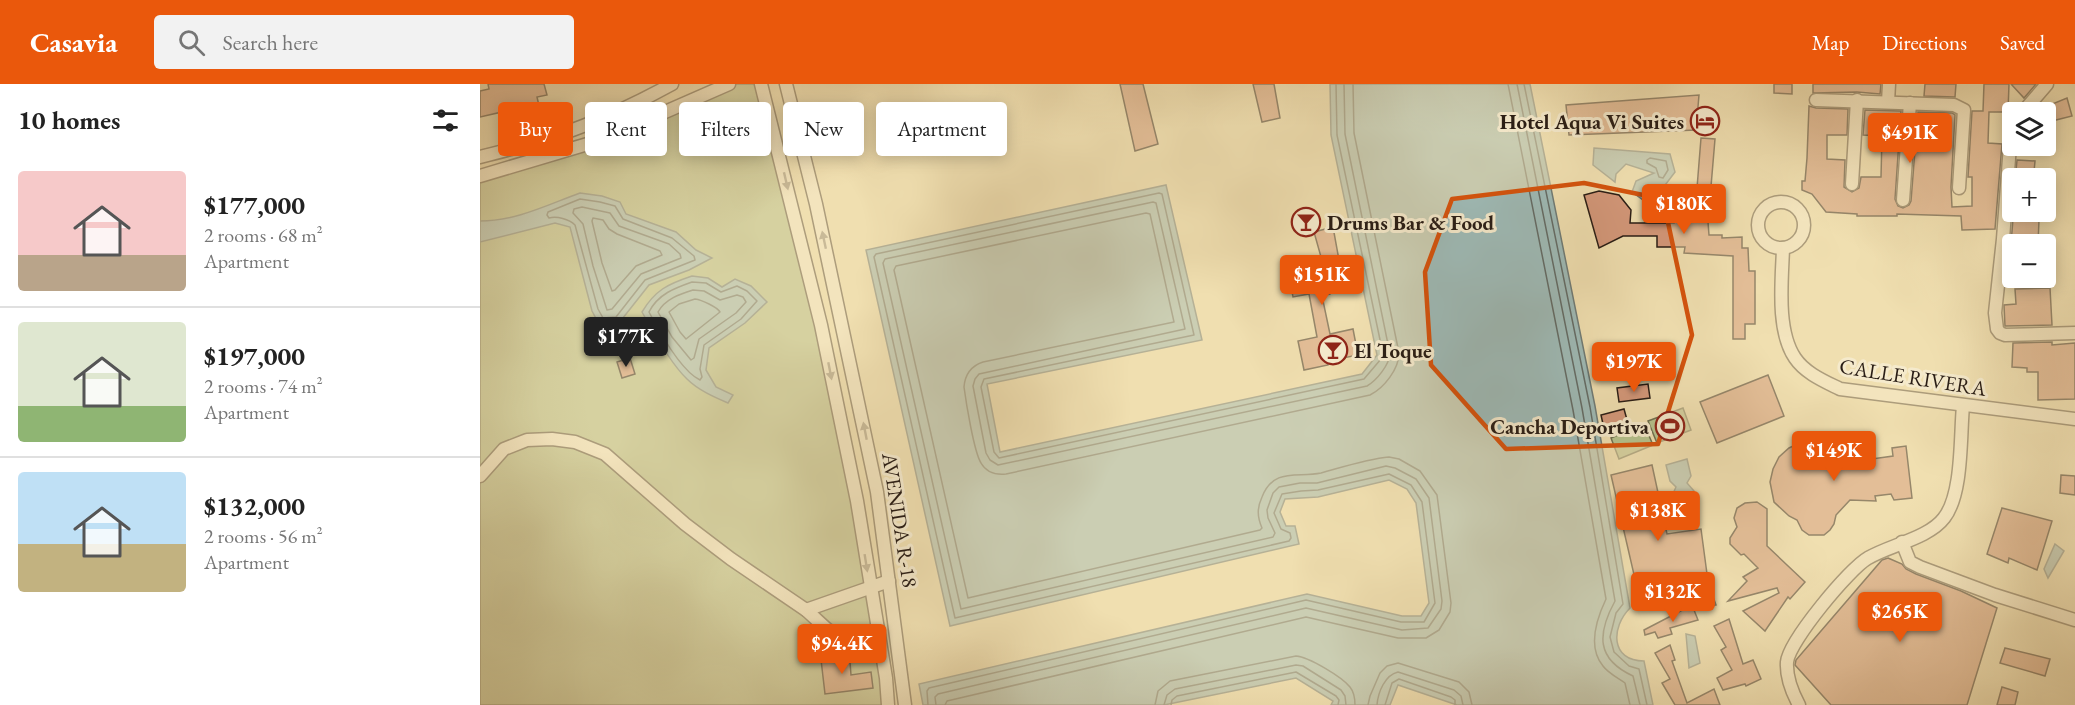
<!DOCTYPE html>
<html lang="en">
<head>
<meta charset="utf-8">
<style>
	:root { --surface:#fff; --page:#f2f2f2; --text:#222; --muted:#767676; --line:#e0e0e0; --accent:#ea580c }
	body { margin:0; font-family:"EB Garamond",serif; background:var(--page); color:var(--text); height:100vh; display:flex; flex-direction:column; font-size:22px; white-space:nowrap }
	* { box-sizing:border-box; margin:0 }
	p { font-size:20px; color:var(--muted) }
	.icon { flex:none; width:33px; height:33px; fill:none; stroke:currentColor; stroke-width:2; stroke-linecap:round; stroke-linejoin:round }
	.map { position:relative; flex:1; overflow:hidden }
	.side { display:flex; flex-direction:column; background:var(--surface); width:480px }
	.side>* { flex:none }
	.guide { position:absolute; left:18px; top:18px; width:570px; height:54px; display:flex; gap:12px }
	.buttons { position:absolute; left:1522px; top:18px; display:grid; gap:12px }
	.buttons a { display:grid; place-items:center; width:54px; height:54px; border-radius:6px; background:var(--surface); box-shadow:0 3px 15px #0003; font-size:30px }
	.price { position:absolute; translate:-50% -51px; padding:0 14px; border-radius:6px; background:var(--accent); color:#fff; font-size:20px; line-height:39px; filter:drop-shadow(0 2px 3px #0008) }
	.price::after { content:''; position:absolute; left:50%; top:36px; width:18px; height:14px; margin-left:-9px; background:inherit; clip-path:polygon(0 0,100% 0,50% 100%) }
	.price.selected { background:#222; color:#fff }
	ul { padding:0; list-style:none }
	li { display:flex; align-items:center; gap:18px; height:150px; padding:0 18px }
	li+li { border-top:2px solid var(--line) }
	li span { display:grid; place-items:center; flex:none; width:168px; height:120px; border-radius:6px; color:#555 }
	li>.icon { margin-inline-start:auto }
	span .icon { width:72px; height:72px; fill:#fffc; stroke-width:1 }
	li b { font-size:26px }
	h2 { display:flex; justify-content:space-between; align-items:center; height:72px; padding:0 18px; font-size:26px }
	.pill { padding:0 21px; border-radius:6px; background:var(--surface); box-shadow:0 3px 15px #0003; font-size:21px; line-height:54px }
	.pill.selected { background:var(--accent); color:#fff }
	header { display:flex; align-items:center; gap:36px; box-sizing:border-box; height:84px; padding:0 30px; background:var(--accent); color:#fff }
	header strong { font-size:28px }
	nav { display:flex; gap:33px; margin-inline-start:auto; font-size:21px }
	.search { width:420px; height:54px; background:var(--page); display:flex; align-items:center; gap:15px; box-sizing:border-box; padding:0 21px; border-radius:6px; color:var(--muted); font-size:22px }
	main { display:flex; flex:1; min-height:0 }
	.map>svg:first-child { display:block }
	.green { fill:#b6c28d; stroke:#707051; stroke-width:1.5 }
	.water { fill:#9ebab6; stroke:#6f7b76; stroke-width:1.5 }
	.lines { fill:none; stroke-linecap:round; stroke-linejoin:round }
	.shore { stroke:#646c66; stroke-width:1.5 }
	.building { fill:#d39779; stroke:#291d15; stroke-width:1.5 }
	.street-casing { stroke:#5b4e3c; stroke-width:15 }
	.street { stroke:#f5eacc; stroke-width:12 }
	.oneway { fill:#998e7a }
	.marked { fill:none; stroke:#d5530d; stroke-width:4.5; stroke-linejoin:round }
	.labels { text-anchor:middle; dominant-baseline:central; stroke-width:6; stroke-linejoin:round; paint-order:stroke }
	.poi-label { font-size:21px; font-weight:bold; fill:#291d15; stroke:#f5eacc; text-anchor:end }
	.street-label { font-size:21px; fill:#291d15; stroke:#f5eacc }
</style>
</head>
<body>
<header>
<strong>Casavia</strong>
<div class="search"><svg class="icon" aria-label="search" viewBox="0 0 24 24"><circle cx="10" cy="10" r="6"/><path d="M15 15l6 6"/></svg>Search here</div>
<nav><a>Map</a><a>Directions</a><a>Saved</a></nav>
</header>
<main>
<section class="side">
<h2>10 homes<svg class="icon" aria-label="filters" viewBox="0 0 24 24"><path d="M4 7h16M4 17h16"/><circle cx="9" cy="7" r="2"/><circle cx="15" cy="17" r="2"/></svg></h2>
<ul>
<li><span style="background:linear-gradient(#f6c9c9 70%,#b9a48a 0)"><svg class="icon" aria-label="home" viewBox="0 0 24 24"><path d="M3 11l9-7 9 7M6 9v11h12V9"/></svg></span><div><b>$177,000</b><p>2 rooms · 68 m²</p><p>Apartment</p></div></li>
<li><span style="background:linear-gradient(#dfe7d0 70%,#8fb573 0)"><svg class="icon" aria-label="home" viewBox="0 0 24 24"><path d="M3 11l9-7 9 7M6 9v11h12V9"/></svg></span><div><b>$197,000</b><p>2 rooms · 74 m²</p><p>Apartment</p></div></li>
<li><span style="background:linear-gradient(#bfe0f5 60%,#c2b280 0)"><svg class="icon" aria-label="home" viewBox="0 0 24 24"><path d="M3 11l9-7 9 7M6 9v11h12V9"/></svg></span><div><b>$132,000</b><p>2 rooms · 56 m²</p><p>Apartment</p></div></li>
</ul>
</section>
<div class="map">
<svg width="1595" height="621" viewBox="0 0 1595 621">
	<rect width="100%" height="100%" fill="#f0dfb0"/>
	<filter id="stains"><feTurbulence type="fractalNoise" baseFrequency=".00333" numOctaves="4"/><feColorMatrix values="0 0 0 0 .2 0 0 0 0 .09 0 0 0 0 .02 0 0 0 .5 -.17"/></filter>
	<radialGradient id="worn" r=".72"><stop offset=".6" stop-color="#630" stop-opacity="0"/><stop offset="1" stop-color="#630" stop-opacity=".3"/></radialGradient>
	<g class="green">
		<polygon points="255,0 281,0 341,241 408,621 0,621 0,92 174,32"/>
		<polygon points="1203,324 1211,346 1177,359 1168,337"/>
		<polygon points="1164,340 1173,361 1139,375 1131,354"/>
	</g>
	<g class="water">
		<path d="M850,0h200l65,322 35,202c-19,19 -20,53 14,53l9,44h-196l-59,-20 -8,20h-59l2,-4 -37,-23 -132,27h-241l-4,-21 388,-90 95,22h19l8,-13 -13,-100 -9,-14 -18,-9 -71,17 -33,2 -5,13 6,14h9l4,18 -349,82 -84,-376 300,-65 36,155 -215,44 13,68 362,-78 15,-19 -46,-220z"/>
		<polygon points="1114,64 1190,70 1195,88 1170,121 1152,108 1156,97 1174,89 1146,80 1136,90 1135,98 1113,81"/>
		<path d="M100,109l22,3 18,6 6,12 50,18 20,18 16,8 -23,12 -40,15 -30,38 -20,1 -7,-13 -22,-84 -15,-4 -75,19v-21c36,0 67,-16 100,-28z"/>
		<path d="M212,192l16,2 14,9 13,-8 16,7 16,16 -22,21 -36,25 -3,22 10,17 17,8 -5,8c-14,-6 -30,-13 -41,-24 -16,-15 -34,-47 -45,-67 13,-22 26,-28 50,-36z"/>
		<path d="M1207,375l4,17 -4,7 7,8c-2,14 -15,18 -22,5l4,-9 -6,-6 -4,-16z"/>
		<polygon points="1575,460 1584,467 1568,494 1564,485"/>
		<polygon points="1206,550 1215,552 1220,579 1209,584"/>
	</g>
	<g class="lines">
		<g class="shore">
			<path d="M1028,0l65,326 33,189c-9,19 -19,48 -3,67 5,7 15,12 22,17l5,22"/>
			<path d="M1037,0l65,324 33,193c-18,33 -19,58 18,75l7,29"/>
			<polyline points="1044,0 1110,323 1143,520 1136,529 1130,553 1134,568 1149,582 1159,585 1167,621"/>
			<polygon points="1170,74 1186,77 1188,86 1183,94 1179,93 1176,84 1167,79 1167,76"/>
			<path d="M100,115l20,3 15,4 8,13 49,19 22,18 1,4 -50,20 -29,37 -13,1 -5,-9 -23,-84c-6,-6 -18,-9 -26,-7l-2,-3 1,-3z"/>
			<polygon points="102,123 130,129 139,142 189,160 200,170 201,174 161,190 132,225 127,226 113,182 103,140 93,129 94,125"/>
			<polygon points="113,134 123,136 129,145 137,150 180,167 182,171 156,182 135,206 132,207 122,179 112,137"/>
			<path d="M212,198l14,1 15,9 16,-6 10,5 10,10 -16,18 -37,26 -4,24 2,8 -2,3c-19,-9 -41,-49 -51,-68 9,-18 26,-24 43,-30z"/>
			<path d="M213,206l11,1 16,9 17,-5 6,2 3,5 -10,11 -37,26 -5,19 -3,2 -19,-23 -14,-25c7,-13 22,-18 35,-22z"/>
			<path d="M215,215c7,1 22,8 25,13l-34,27 -6,-7 -11,-20 10,-8z"/>
			<polyline points="448,621 447,607 449,604 826,516 921,538 944,538 955,519 942,418 931,401 909,390 838,406 821,407 802,410 794,429 801,445 810,449 811,454 809,457 475,534 394,173 396,170 679,109 682,110 714,251 504,295 501,303 514,368 519,374 884,295 901,275 903,270 857,51 856,0"/>
			<path d="M456,621l-1,-8 3,-3 368,-86 96,22 26,-2 13,-19 1,-8 -13,-103 -13,-19 -21,-11 -9,-2 -69,17h-17l-21,4 -6,6 -6,17 1,8 7,15 -2,4 -312,72 -78,-346 2,-4 268,-57 3,1 29,126 -206,45 -4,5 -2,7 13,67 4,7 8,5 369,-79c10,-6 22,-21 23,-32l-45,-220 -1,-50"/>
			<path d="M465,621l2,-4 359,-84 92,21h28l13,-8 11,-18 1,-9 -14,-108 -17,-24 -21,-12 -10,-2c-22,2 -46,10 -68,16 -24,5 -47,-6 -59,24 -5,11 -5,19 0,31l-2,2 -292,68 -74,-328 2,-4 250,-53 4,1 24,108 -191,40c-12,4 -18,12 -19,25 2,15 10,65 17,76 5,9 15,12 25,11l364,-79c14,-7 29,-26 29,-42l-45,-220 -1,-49"/>
			<path d="M675,621l3,-14 12,-10 126,-25c13,1 46,21 54,31 4,5 5,11 5,18"/>
			<polyline points="684,621 687,611 695,605 816,581 823,582 861,606 865,612 866,621"/>
			<polyline points="691,621 692,616 697,612 816,588 856,612 859,616 858,621"/>
			<polyline points="888,621 890,612 900,589 907,582 918,579 979,598 989,608 992,621"/>
			<path d="M897,621c1,-13 8,-30 21,-33l56,18 7,6 2,9"/>
			<polyline points="905,621 912,599 919,595 971,613 975,616 975,621"/>
		</g>
	</g>
	<g class="building">
		<polygon points="8,0 64,0 67,11 57,13 60,26 50,29 48,22 0,33 0,7 9,5"/>
		<polygon points="640,0 663,0 678,60 655,67"/>
		<polygon points="773,0 794,0 800,34 782,38"/>
		<polygon points="1294,0 1312,0 1312,10 1294,9"/>
		<polygon points="1333,0 1401,0 1400,10 1377,8 1333,9"/>
		<polygon points="1445,0 1476,0 1475,13 1444,12"/>
		<polygon points="1504,0 1529,0 1528,28 1509,28 1508,59 1522,60 1515,145 1482,146 1481,132 1417,130 1417,132 1377,132 1377,130 1346,128 1332,110 1322,106 1322,97 1325,97 1327,74 1329,22 1336,24 1368,25 1367,51 1347,51 1347,75 1365,76 1364,103 1372,108 1379,104 1381,93 1401,93 1402,52 1383,51 1385,26 1421,27 1415,115 1418,122 1423,124 1429,121 1431,117 1438,28 1472,29 1475,31 1471,103 1472,123 1492,122 1492,93 1488,93 1492,27 1503,27"/>
		<polygon points="1531,0 1556,0 1544,14"/>
		<polygon points="1219,11 1216,46 1089,51 1086,21"/>
		<polygon points="1587,14 1592,32 1568,38 1566,28 1562,28 1560,25"/>
		<polygon points="250,24 259,45 242,52 232,31"/>
		<polygon points="1221,54 1235,55 1228,138 1229,151 1242,151 1242,154 1262,153 1262,164 1268,164 1269,187 1275,187 1275,240 1265,240 1265,255 1253,255 1253,172 1204,169 1205,163 1177,163 1177,152 1143,152 1119,164 1104,111 1119,107 1139,111 1151,126 1150,139 1194,139 1194,133 1214,132 1215,113 1209,113 1210,103 1217,104"/>
		<polygon points="1537,76 1555,77 1554,88 1536,87"/>
		<polygon points="1533,135 1559,136 1558,160 1531,160"/>
		<polygon points="853,143 863,198 848,202 850,210 842,212 850,250 873,245 878,271 848,277 848,281 824,286 818,257 837,253 829,210 813,213 808,187 843,180 834,148"/>
		<polygon points="1570,204 1572,241 1525,242 1524,221 1536,220 1535,205"/>
		<polygon points="1572,258 1572,261 1595,259 1595,315 1558,316 1558,288 1547,288 1547,284 1532,283 1533,259"/>
		<polygon points="150,274 155,290 142,294 137,278"/>
		<polygon points="1288,291 1304,332 1237,359 1220,318"/>
		<polygon points="1168,300 1170,314 1139,318 1137,304"/>
		<polygon points="1144,325 1149,343 1125,349 1121,331"/>
		<polygon points="1335,357 1348,360 1360,367 1372,382 1375,370 1391,368 1392,375 1413,372 1412,364 1426,362 1432,414 1414,416 1411,410 1395,412 1396,417 1370,416 1356,431 1354,440 1350,446 1344,451 1329,451 1322,446 1317,436 1309,432 1294,418 1290,398 1293,385 1299,373 1309,364 1322,358"/>
		<polygon points="1172,381 1187,450 1221,445 1227,490 1225,491 1236,521 1222,524 1208,501 1161,521 1131,391"/>
		<polygon points="1581,391 1595,392 1595,411 1580,409"/>
		<polygon points="1277,418 1287,425 1287,462 1325,498 1310,515 1308,513 1285,547 1263,527 1299,509 1297,504 1248,517 1267,497 1263,493 1278,484 1264,470 1261,471 1250,460 1250,454 1257,443 1254,434 1257,424 1265,419"/>
		<polygon points="1522,424 1572,437 1557,486 1529,474 1528,479 1507,470"/>
		<polygon points="1408,474 1422,480 1426,485 1436,490 1481,507 1517,524 1487,621 1351,621 1315,581 1316,576 1402,476"/>
		<polygon points="1212,521 1218,536 1190,544 1192,550 1178,554 1175,548 1165,551 1164,546"/>
		<polygon points="1249,535 1263,580 1273,576 1281,595 1266,602 1265,600 1243,606 1237,594 1252,586 1241,566 1246,563 1234,542"/>
		<polygon points="1190,561 1195,576 1192,577 1207,619 1234,605 1240,621 1195,621 1182,599 1190,595 1175,569"/>
		<polygon points="1525,564 1570,575 1565,592 1520,579"/>
		<polygon points="355,565 357,579 370,578 371,591 391,588 393,604 345,610 340,567"/>
		<polygon points="1522,603 1538,608 1535,621 1517,621"/>
	</g>
	<g class="lines">
		<g class="street-casing">
			<g id="street">
				<polyline points="281,0 341,241 377,417 406,594 408,621"/>
				<polyline points="306,0 336,120 397,408 425,621"/>
				<polyline points="1336,16 1474,21 1484,26 1479,104"/>
				<polyline points="1408,18 1409,0"/>
				<polyline points="1543,28 1567,0"/>
				<polyline points="1533,46 1530,61 1523,155 1515,229 1517,245 1520,249 1525,251 1595,249"/>
				<path d="M0,73c35,-9 70,-18 103,-31 31,-12 60,-26 89,-42"/>
				<polyline points="0,92 121,56 249,0"/>
				<polyline points="1372,100 1377,16"/>
				<polyline points="1423,116 1430,19"/>
				<circle cx="1301" cy="141" r="23"/>
				<path d="M1303,164c-1,32 -7,82 12,110 10,15 29,23 45,31l235,30"/>
				<polyline points="0,392 24,365 47,356 72,355 95,358 125,370 205,440 251,475 326,526 409,497"/>
				<polyline points="1422,458 1430,478 1440,483 1515,511 1595,536"/>
				<path d="M326,526c27,24 36,39 74,41"/>
				<path d="M1319,621c-7,-13 -13,-28 -12,-43 2,-21 63,-94 81,-104 22,-13 61,-20 76,-40 19,-24 16,-82 19,-112"/>
			</g>
		</g>
		<use href="#street" class="street"/>
	</g>
	<defs><path id="oneway-solid" d="M-6-.8H1V-3.2L6.5 0L1 3.2V.8H-6Z" transform="scale(1.5)"/></defs>
	<g class="oneway">
		<use href="#oneway-solid" transform="translate(306 97) rotate(77)"/>
		<use href="#oneway-solid" transform="translate(344 156) rotate(-102)"/>
		<use href="#oneway-solid" transform="translate(350 287) rotate(79)"/>
		<use href="#oneway-solid" transform="translate(385 347) rotate(-101)"/>
		<use href="#oneway-solid" transform="translate(386 479) rotate(81)"/>
	</g>
	<path d="M0 0H1595V621H0ZM1104,99l79,16 29,136 -34,109 -152,5 -75,-84 -6,-93 27,-73z" fill="#f0dfb0" fill-opacity=".55" fill-rule="evenodd"/>
	<path class="marked" d="M1104,99l79,16 29,136 -34,109 -152,5 -75,-84 -6,-93 27,-73z"/>
	<defs>
		<g id="hotel-ring" transform="scale(1.5)"><circle r="9.5" fill="#f5eacc" stroke="#8f2418" stroke-width="1.5"/><path d="M-6-4.5h1.5V1H6V5H4.5V3h-9V5H-6ZM-4 0a1.8 1.8 0 1 1 3.6 0ZM.5 0V-2.5h3Q6-2.5 6 0Z" fill="#8f2418"/></g>
		<g id="bar-ring" transform="scale(1.5)"><circle r="9.5" fill="#f5eacc" stroke="#8f2418" stroke-width="1.5"/><path d="M-6-5H6L.8 .8V4.5H3.5V6h-7V4.5H-.8V.8Z" fill="#8f2418"/></g>
		<g id="stadium-ring" transform="scale(1.5)"><circle r="9.5" fill="#f5eacc" stroke="#8f2418" stroke-width="1.5"/><path d="M0-5a6.5 5 0 1 0 0 10a6.5 5 0 1 0 0-10ZM-3.5-1.8h7v3.6h-7Z" fill="#8f2418"/></g>
	</defs>
	<g fill-rule="evenodd">
		<use href="#hotel-ring" x="1225" y="37"/>
		<use href="#bar-ring" x="826" y="138"/>
		<use href="#bar-ring" x="853" y="266"/>
		<use href="#stadium-ring" x="1190" y="342"/>
	</g>
	<g class="labels">
		<g class="poi-label">
			<text x="1204" y="37">Hotel Aqua Vi Suites</text>
			<text x="847" y="138" text-anchor="start">Drums Bar &amp; Food</text>
			<text x="874" y="266" text-anchor="start">El Toque</text>
			<text x="1169" y="342">Cancha Deportiva</text>
		</g>
		<g class="street-label">
			<text transform="translate(1433 293) rotate(9)">CALLE RIVERA</text>
			<text transform="translate(420 436) rotate(81)">AVENIDA R-18</text>
		</g>
	</g>
	<rect width="100%" height="100%" filter="url(#stains)"/>
	<rect width="100%" height="100%" fill="url(#worn)"/>
</svg>
<div class="buttons">
<a><svg class="icon" aria-label="layers" viewBox="0 0 24 24"><path d="M12 4l9 5-9 5-9-5zM3 14l9 5 9-5"/></svg></a>
<a>+</a>
<a>−</a>
</div>
<b class="price" style="left:1430px;top:80px">$491K</b>
<b class="price" style="left:1204px;top:151px">$180K</b>
<b class="price" style="left:842px;top:222px">$151K</b>
<b class="price selected" style="left:146px;top:284px">$177K</b>
<b class="price" style="left:1154px;top:309px">$197K</b>
<b class="price" style="left:1354px;top:398px">$149K</b>
<b class="price" style="left:1178px;top:458px">$138K</b>
<b class="price" style="left:1193px;top:539px">$132K</b>
<b class="price" style="left:1420px;top:559px">$265K</b>
<b class="price" style="left:362px;top:591px">$94.4K</b>
<div class="guide">
<a class="pill selected">Buy</a>
<a class="pill">Rent</a>
<a class="pill">Filters</a>
<a class="pill">New</a>
<a class="pill">Apartment</a>
</div>
</div>
</main>
</body>
</html>
